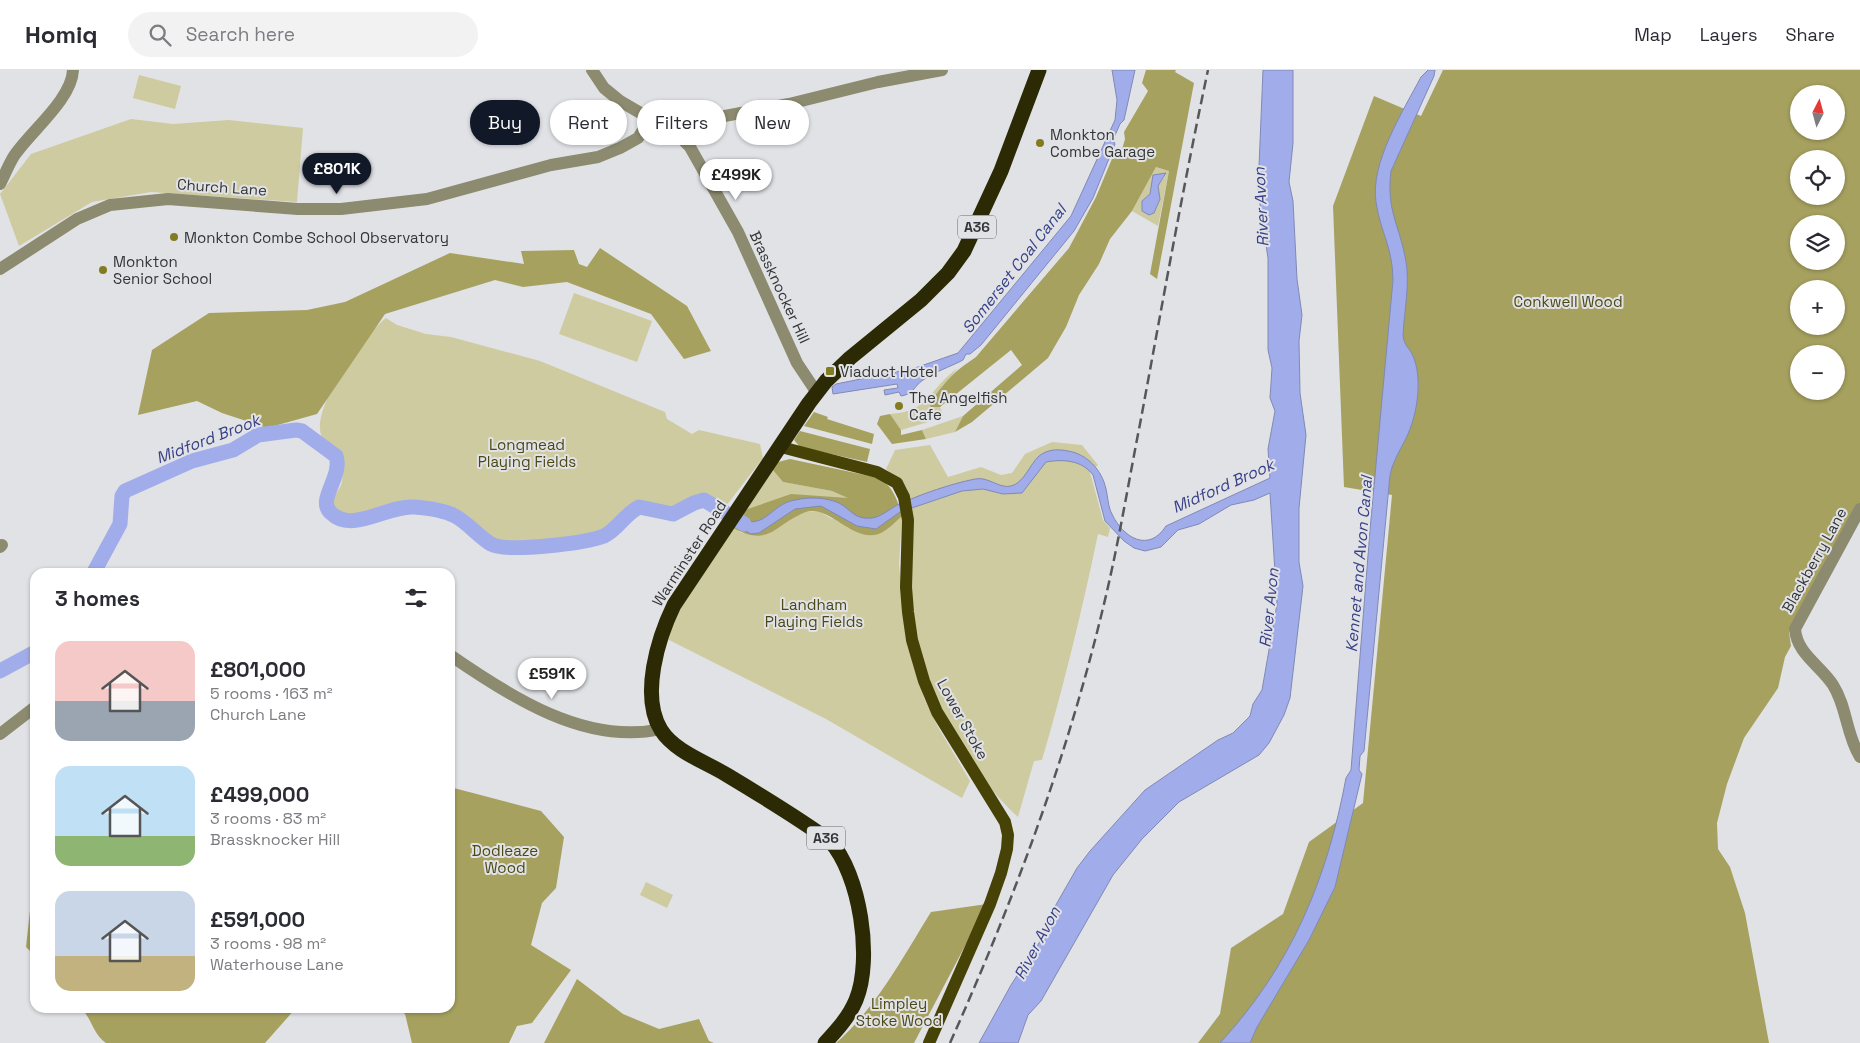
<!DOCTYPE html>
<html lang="en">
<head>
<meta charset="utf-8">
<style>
	:root { --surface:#fff; --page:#f2f2f3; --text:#2b2b33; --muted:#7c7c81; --line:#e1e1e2; --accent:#111827 }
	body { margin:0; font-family:"Space Grotesk",sans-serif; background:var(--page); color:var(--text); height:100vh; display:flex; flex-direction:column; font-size:19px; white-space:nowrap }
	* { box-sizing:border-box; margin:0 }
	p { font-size:16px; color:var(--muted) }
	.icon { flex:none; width:28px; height:28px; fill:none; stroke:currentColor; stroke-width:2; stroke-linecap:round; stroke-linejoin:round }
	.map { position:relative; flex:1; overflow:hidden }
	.drawer { position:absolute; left:30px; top:498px; width:425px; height:445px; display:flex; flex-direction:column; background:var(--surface); border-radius:15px; box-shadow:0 1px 4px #0004 }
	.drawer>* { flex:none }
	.guide { position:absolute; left:470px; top:30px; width:475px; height:45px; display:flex; gap:10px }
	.needle { width:32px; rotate:6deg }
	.fabs { position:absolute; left:1790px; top:15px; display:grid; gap:10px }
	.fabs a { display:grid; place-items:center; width:55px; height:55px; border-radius:50%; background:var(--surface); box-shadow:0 1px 4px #0004; font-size:25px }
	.price { position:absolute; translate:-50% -42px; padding:0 11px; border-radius:18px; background:#fff; color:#222; font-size:16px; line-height:32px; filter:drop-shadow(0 1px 2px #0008) }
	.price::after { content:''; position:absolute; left:50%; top:30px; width:15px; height:11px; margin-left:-8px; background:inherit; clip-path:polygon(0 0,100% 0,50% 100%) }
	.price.on { background:var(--accent); color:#fff }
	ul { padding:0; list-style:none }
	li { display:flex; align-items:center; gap:15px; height:125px; padding:0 25px }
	li span { display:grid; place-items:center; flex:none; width:140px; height:100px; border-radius:15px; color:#555 }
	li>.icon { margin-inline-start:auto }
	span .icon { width:60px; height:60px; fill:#fffc; stroke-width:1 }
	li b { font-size:21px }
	h2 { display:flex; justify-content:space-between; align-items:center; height:60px; padding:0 25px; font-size:21px }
	.pill { padding:0 18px; border-radius:22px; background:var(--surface); box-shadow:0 1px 4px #0004; font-size:18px; line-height:45px }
	.pill.on { background:var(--accent); color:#fff }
	header { display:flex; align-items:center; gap:30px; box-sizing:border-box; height:70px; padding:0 25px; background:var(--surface); border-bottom:1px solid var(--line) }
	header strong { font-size:24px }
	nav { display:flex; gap:28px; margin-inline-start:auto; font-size:18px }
	.search { width:350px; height:45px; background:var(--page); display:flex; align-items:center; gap:12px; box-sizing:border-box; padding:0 18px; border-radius:28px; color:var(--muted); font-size:19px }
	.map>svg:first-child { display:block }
	.green { fill:#cecba0; fill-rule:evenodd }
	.forest { fill:#a6a15f; fill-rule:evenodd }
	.water { fill:#a1adea; stroke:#8089b4 }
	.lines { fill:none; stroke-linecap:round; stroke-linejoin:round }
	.river { stroke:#a1adea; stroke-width:15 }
	.minor { stroke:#8c8a6f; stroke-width:12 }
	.major { stroke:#474206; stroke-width:12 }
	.highway { stroke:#2c2905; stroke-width:15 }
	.rail { stroke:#565759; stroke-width:2.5; stroke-dasharray:10 5; stroke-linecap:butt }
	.poi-dot { fill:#827b21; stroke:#e1e2e6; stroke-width:2 }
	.labels { text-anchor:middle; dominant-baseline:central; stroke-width:4; stroke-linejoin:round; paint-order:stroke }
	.shield { fill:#e1e2e6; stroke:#68696b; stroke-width:1 }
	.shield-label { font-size:14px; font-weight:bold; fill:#343536 }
	.poi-label { font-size:15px; fill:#343536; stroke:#e1e2e6; text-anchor:start }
	.street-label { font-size:15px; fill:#343536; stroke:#e1e2e6 }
	.park-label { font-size:15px; fill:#4c4814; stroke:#e1e2e6 }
	.water-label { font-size:16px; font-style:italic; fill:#384087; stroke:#e1e2e6 }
</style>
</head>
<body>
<header>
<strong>Homiq</strong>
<div class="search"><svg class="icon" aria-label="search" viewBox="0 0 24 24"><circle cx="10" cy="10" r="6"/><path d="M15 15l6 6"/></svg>Search here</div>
<nav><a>Map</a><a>Layers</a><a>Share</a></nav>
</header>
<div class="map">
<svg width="1860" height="973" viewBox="0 0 1860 973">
	<rect width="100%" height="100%" fill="#e1e2e6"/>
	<g class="green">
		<polygon points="139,5 181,16 175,39 133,28"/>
		<polygon points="131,49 173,54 229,50 303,58 297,132 151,122 92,132 19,176 0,124 31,84"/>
		<path d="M1156,97l13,4 -11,55 -26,-15zM1166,105l-8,11 2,13 -6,14 -5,2 -7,-14 8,-7 4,-13z"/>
		<polygon points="574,223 652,251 637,292 559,264"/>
		<path d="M386,248l11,7 29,9 25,3 89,24 125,51 2,7 25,15 7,-4 61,14 3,14 -37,48 -17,-9 -10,-2 -29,14 -39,-5c-12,11 -14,21 -28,31 -8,5 -88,11 -103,13 -33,-27 -48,-46 -94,-44 -16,1 -65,23 -72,2 -3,-10 4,-13 7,-21 3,-8 1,-21 0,-30l-10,-11 -8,-4c-1,-3 -3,-7 -3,-11 -2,-30 43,-93 66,-111z"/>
		<path d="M958,298l-29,36 2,3h9l3,8 -15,7 -27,8 -11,-16c40,-2 39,-26 68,-46z"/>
		<polygon points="963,346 955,362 926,369 922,360"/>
		<path d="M1052,372l30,3 16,20 -8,7 13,48 7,8 -2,9 -10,-3c-16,77 -34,151 -56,226l-8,1 -16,56c-44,-39 -92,-121 -102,-179 -3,-16 -6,-33 -6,-49 -1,-24 7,-83 -4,-102 -3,-7 -14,-13 -20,-18l9,-19 35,-5 18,32 33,-10 20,8 11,-2 13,-19z"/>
		<polygon points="772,399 783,412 832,421 850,428 745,440"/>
		<polygon points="819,441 832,449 895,451 902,446 899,494 904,552 924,628 938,657 970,711 962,728 826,649 667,569 675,546 733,458 742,463 806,442"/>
		<polygon points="646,812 673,825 667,838 640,825"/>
	</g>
	<g class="forest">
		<path d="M1146,0h30l-1,2 19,11 -37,196 -7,-5 19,-103 -13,-4 -24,44 -22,28 -11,25 -20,31 -13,32 -18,31 -76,64 -17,10 8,-16 59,-51 -11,-15 -71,57h-9l-2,-3c17,-23 23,-31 47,-47l93,-109 27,-51 18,-43 7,-1 4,-14 -1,-7 24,-41 -6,-8z"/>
		<path d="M1443,0h417v435l-71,127 2,14 -6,11 -7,31 -34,50 -17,46 -10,39 1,26 12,18 15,46 24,130h-571l22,-29 11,-66 52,-34 26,-72 54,-39 29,-308 -48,-8 -11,-281 41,-110 47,20zM1799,24h37v37h-37zM1799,89h37v37h-37zM1799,154h37v37h-37zM1799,219h37v37h-37zM1799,284h37v37h-37z"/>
		<polygon points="600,178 687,236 711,281 684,289 651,244 567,212 523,217 495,210 385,244 317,344 267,358 222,343 197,331 138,345 152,280 209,243 307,240 345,232 450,183 524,194 521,181 574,180 579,194 587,197"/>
		<polygon points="814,342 828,347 827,349 874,364 872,374 804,356"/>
		<polygon points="890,344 901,360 901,365 922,360 926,369 892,374 877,354 880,346"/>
		<polygon points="800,361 870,379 867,392 800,377 794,370"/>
		<path d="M790,389l89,19c15,10 18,21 23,38 -6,5 -13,13 -21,17 -27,12 -51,-29 -75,-21 -32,12 -35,36 -73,16l12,-18 46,-16 57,4 -16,-7 -49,-9 -11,-13 6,-7z"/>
		<polygon points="450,717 541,741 564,767 556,818 542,833 531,875 571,900 532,953 517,956 509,973 412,973 405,944 394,938 450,938"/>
		<polygon points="35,824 35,886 26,877 31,831"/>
		<path d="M987,834l-73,139h-78c40,-35 67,-86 95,-131z"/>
		<polygon points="577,909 623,944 659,959 699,949 709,971 714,973 544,973"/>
		<path d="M81,938h215l-31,35h-159c-13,-9 -14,-24 -25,-35z"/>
	</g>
	<g class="water">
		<path d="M1112,0h23l-11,50 -4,4 -7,16 2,4 -22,54 -19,33 -93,114 -11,9h-4l-3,6c-13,7 -29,12 -40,20 -10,7 -9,14 -22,16l-2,-4 -14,3 -1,-5 14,-2 -1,-4 -64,10 -1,-7 4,-3 79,-16 43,-15 113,-137 44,-96 2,-20z"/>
		<path d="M1263,0h30v73l-4,39 4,19 4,78 5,36 -3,26 1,52 6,42 -7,73v54l4,24 -13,112 -6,17 -15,28 -10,12 -80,47 -37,37 -29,36 -72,126 -13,14 -10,28h-39l32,-58 7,-11 7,-6 19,-34 5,-17 28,-49 13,-17 55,-61 73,-50 15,-7 17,-17 3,-12 9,-14 15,-86 -7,-111 -16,7 -23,5 -32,19 -21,6 -17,17 -16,4 -11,-3 -10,-7 -19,-20 -12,-46c-11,-15 -30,-16 -47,-13l-24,31 -19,1 -20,-5 -21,2 -62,21 -24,17 -19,-3 -36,-20 -26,3 -36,24 -8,1 -21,-12 5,-7c29,20 34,-11 60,-15 14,-3 30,-3 44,3 13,7 15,17 33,15 9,-1 19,-10 27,-14 23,-10 51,-20 76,-25 13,-3 24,10 36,7 13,-3 19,-22 28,-30 9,-7 19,-7 29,-5 19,3 34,19 38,38 2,8 2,18 6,25 11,24 37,39 54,12l104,-48 -2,-29 7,-38 -5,-13 2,-30 -4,-18v-92l-10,-67z"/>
		<path d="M1428,0h7l-1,6 -43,95c-5,41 9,54 15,91 4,23 -2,50 -3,74 2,11 6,11 10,20 9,21 5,52 -3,73 -6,16 -17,30 -20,46l-26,276 -4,5 -1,14 3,4 -27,113 -26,53 -52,87 -7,16h-30c71,-77 107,-163 126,-265l5,-8 19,-240 23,-250c0,-32 -13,-49 -17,-78 -6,-39 27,-91 45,-125z"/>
		<polygon points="1166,103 1158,116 1160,129 1154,143 1149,145 1142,141 1142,131 1150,124 1153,105"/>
	</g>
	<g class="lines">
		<g class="river">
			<path d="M94,502l26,-48 2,-28 3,-5 67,-30 41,-11 25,-15 38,-5 6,1 34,25c7,21 -20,44 -5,57 21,21 56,-8 83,-6 13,1 30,3 41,9 13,7 23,20 36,28 16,9 95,-1 113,-8 14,-7 21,-22 35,-29l34,7 21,-11 10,-3 40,24"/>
			<polyline points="0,601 35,582"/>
		</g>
		<g class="minor">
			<polyline points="592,0 604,18 620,31 678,65 690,77 738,162 797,293 817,323"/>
			<polyline points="666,57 789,34 878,12 942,0"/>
			<path d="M0,114c5,-10 9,-20 14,-28 16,-24 58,-57 59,-86"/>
			<polyline points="0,199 77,149 110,135 168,129 298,139 341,139 427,129 551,95 598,87 620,78 638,68 650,49"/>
			<path d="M1860,439l-65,120c2,25 25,36 38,56 14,22 13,49 27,72"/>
			<polyline points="0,477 2,475"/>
			<path d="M450,585c59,41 136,91 211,74"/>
			<polyline points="0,664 35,637"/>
		</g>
		<polyline class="major" points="781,377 877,402 897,413 904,427 908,450 906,517 908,542 912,570 924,611 937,642 1005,752 1008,765 1007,779 1001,803 990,834 929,973"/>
		<path class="highway" d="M825,973c12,-13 24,-26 31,-43 17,-41 4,-126 -26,-159 -33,-24 -68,-45 -103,-66 -21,-13 -52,-23 -66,-45 -21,-34 -3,-92 13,-125l135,-202 17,-22 24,-23 71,-58 27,-27 16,-22 37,-80 38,-101"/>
		<path class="rail" d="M950,973c63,-141 117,-285 153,-435 15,-61 25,-123 37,-184 22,-118 43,-237 68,-354"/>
	</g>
	<g class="poi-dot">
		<circle cx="1040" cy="73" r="5"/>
		<circle cx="174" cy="167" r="5"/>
		<circle cx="103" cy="200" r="5"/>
		<rect x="825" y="296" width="10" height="10" rx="2.5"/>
		<circle cx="899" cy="336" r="5"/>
	</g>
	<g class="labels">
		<g class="shield">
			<rect x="958" y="145.5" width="38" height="23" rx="4"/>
			<rect x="807" y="756.5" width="38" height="23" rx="4"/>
		</g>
		<g class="shield-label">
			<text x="977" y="157">A36</text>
			<text x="826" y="768">A36</text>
		</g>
		<g class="poi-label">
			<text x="1050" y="64">Monkton<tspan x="1050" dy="17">Combe Garage</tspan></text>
			<text x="184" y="167">Monkton Combe School Observatory</text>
			<text x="113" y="191">Monkton<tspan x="113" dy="17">Senior School</tspan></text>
			<text x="840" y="301">Viaduct Hotel</text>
			<text x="909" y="327">The Angelfish<tspan x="909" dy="17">Cafe</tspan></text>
		</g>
		<g class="street-label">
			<text transform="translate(222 117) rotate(4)">Church Lane</text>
			<text transform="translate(780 217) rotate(65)">Brassknocker Hill</text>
			<text transform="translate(689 483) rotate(-57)">Warminster Road</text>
			<text transform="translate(1814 490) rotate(-61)">Blackberry Lane</text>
			<text transform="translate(963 649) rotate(61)">Lower Stoke</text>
		</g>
		<g class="park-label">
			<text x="1568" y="231">Conkwell Wood</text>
			<text x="527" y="374">Longmead<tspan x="527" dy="17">Playing Fields</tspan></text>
			<text x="814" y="534">Landham<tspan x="814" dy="17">Playing Fields</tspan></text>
			<text x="505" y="780">Dodleaze<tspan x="505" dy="17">Wood</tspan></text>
			<text x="899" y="933">Limpley<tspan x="899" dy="17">Stoke Wood</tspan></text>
		</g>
		<g class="water-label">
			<text transform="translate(1261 137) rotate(-93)">River Avon</text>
			<text transform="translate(1014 199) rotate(-52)">Somerset Coal Canal</text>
			<text transform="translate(208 369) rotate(-21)">Midford Brook</text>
			<text transform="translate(1223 416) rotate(-24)">Midford Brook</text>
			<text transform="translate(1359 494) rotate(-85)">Kennet and Avon Canal</text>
			<text transform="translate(1269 538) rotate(-84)">River Avon</text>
			<text transform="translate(1037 873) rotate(-62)">River Avon</text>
		</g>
	</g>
</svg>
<div class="fabs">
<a><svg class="needle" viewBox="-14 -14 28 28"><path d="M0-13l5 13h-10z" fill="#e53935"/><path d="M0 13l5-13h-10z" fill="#7c7c81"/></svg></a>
<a><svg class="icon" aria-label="locate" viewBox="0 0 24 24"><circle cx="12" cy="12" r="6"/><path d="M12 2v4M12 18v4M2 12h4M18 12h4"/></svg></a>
<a><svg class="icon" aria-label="layers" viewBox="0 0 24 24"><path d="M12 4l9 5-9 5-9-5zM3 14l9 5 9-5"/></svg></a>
<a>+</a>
<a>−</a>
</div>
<b class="price on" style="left:337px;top:125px">£801K</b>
<b class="price" style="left:736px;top:131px">£499K</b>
<b class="price" style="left:552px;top:630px">£591K</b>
<div class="guide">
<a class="pill on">Buy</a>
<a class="pill">Rent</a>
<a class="pill">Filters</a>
<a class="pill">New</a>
</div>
<section class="drawer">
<h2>3 homes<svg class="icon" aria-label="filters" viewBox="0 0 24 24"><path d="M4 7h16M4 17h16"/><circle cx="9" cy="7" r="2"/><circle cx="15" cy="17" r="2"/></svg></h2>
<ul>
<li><span style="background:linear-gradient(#f6c9c9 60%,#9aa5b1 0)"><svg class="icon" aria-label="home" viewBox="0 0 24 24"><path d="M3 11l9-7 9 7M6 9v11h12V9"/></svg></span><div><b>£801,000</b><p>5 rooms · 163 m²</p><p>Church Lane</p></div></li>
<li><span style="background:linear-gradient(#bfe0f5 70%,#8fb573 0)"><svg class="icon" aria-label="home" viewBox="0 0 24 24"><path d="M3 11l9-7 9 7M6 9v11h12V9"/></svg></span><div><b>£499,000</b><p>3 rooms · 83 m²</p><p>Brassknocker Hill</p></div></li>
<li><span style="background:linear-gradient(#c9d6e8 65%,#c2b280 0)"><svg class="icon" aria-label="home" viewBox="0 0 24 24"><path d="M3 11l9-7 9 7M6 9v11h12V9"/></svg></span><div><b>£591,000</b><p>3 rooms · 98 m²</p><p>Waterhouse Lane</p></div></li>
</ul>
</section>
</div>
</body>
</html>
